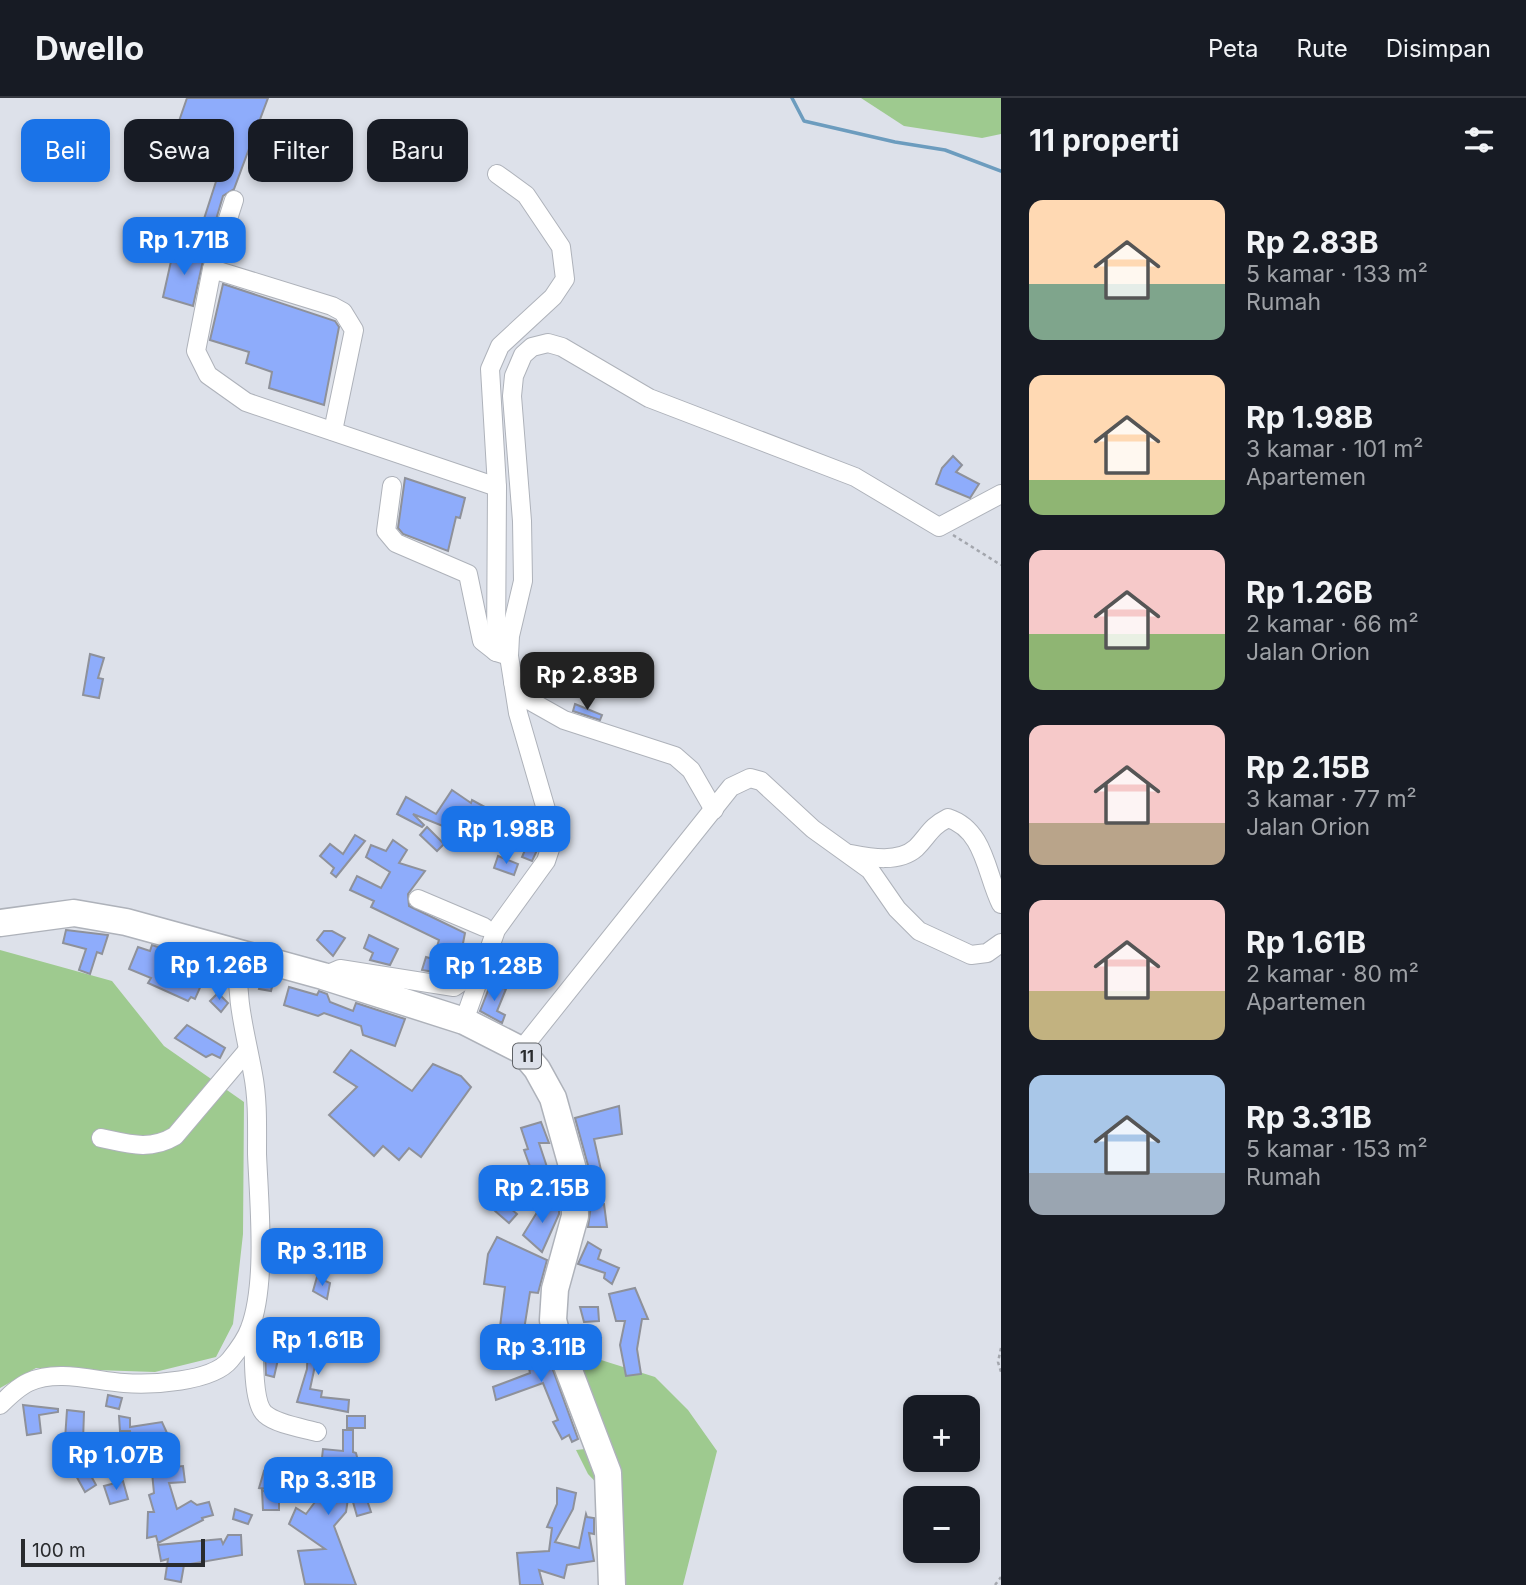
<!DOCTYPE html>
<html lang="id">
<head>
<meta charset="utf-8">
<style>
	:root { --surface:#171b24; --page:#242831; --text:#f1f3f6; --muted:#9ea1a6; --line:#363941; --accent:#1a73e8 }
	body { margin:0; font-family:Inter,sans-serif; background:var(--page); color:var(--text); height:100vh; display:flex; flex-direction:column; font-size:26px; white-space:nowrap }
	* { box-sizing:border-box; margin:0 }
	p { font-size:23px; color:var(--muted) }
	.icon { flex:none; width:38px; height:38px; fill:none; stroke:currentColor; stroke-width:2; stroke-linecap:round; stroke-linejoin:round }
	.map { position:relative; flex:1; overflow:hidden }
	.details { display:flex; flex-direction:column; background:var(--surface); width:525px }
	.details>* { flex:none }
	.hud { position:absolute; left:21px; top:21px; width:665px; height:63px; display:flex; gap:14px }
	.buttons { position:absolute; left:903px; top:1297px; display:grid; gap:14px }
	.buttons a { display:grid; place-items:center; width:77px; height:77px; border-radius:14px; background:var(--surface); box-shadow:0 4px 10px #0003; font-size:35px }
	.scale { position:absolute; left:21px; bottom:18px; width:184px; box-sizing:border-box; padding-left:7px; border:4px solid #292b2e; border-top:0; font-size:19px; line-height:24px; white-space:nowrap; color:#292b2e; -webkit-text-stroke:5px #dde1ea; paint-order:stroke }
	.price { position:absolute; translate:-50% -60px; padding:0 16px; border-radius:14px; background:var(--accent); color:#fff; font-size:23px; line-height:46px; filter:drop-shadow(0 2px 4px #0008) }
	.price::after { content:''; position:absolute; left:50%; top:42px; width:21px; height:16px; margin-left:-10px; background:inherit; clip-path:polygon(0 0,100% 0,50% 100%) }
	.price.on { background:#222; color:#fff }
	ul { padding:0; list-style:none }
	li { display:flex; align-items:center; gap:21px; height:175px; padding:0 28px }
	li span { display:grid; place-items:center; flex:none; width:196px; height:140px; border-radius:14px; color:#555 }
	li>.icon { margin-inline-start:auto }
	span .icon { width:84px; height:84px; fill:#fffc; stroke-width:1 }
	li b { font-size:30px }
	h2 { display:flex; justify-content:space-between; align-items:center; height:84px; padding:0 28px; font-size:30px }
	.chip { padding:0 24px; border-radius:14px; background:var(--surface); box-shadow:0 4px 10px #0003; font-size:24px; line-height:63px }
	.chip.on { background:var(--accent); color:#fff }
	header { display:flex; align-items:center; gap:42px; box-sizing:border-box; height:98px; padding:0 35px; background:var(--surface); border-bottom:2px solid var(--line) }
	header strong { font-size:33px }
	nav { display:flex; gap:38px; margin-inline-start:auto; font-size:24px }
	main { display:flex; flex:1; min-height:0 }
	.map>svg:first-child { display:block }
	.green { fill:#9eca8f }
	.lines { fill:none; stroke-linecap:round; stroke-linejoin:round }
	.stream { stroke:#6c9cbe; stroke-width:3.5 }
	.building { fill:#8eacfb; stroke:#8e919a; stroke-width:2 }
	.minor-casing { stroke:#aeb2ba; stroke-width:20 }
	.highway-casing { stroke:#aeb2ba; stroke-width:29 }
	.path { stroke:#a3a6ad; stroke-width:2.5; stroke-dasharray:3.5 3.5; stroke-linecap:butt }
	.minor { stroke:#fff; stroke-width:18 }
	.highway { stroke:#fff; stroke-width:26 }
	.labels { text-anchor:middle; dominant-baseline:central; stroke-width:5; stroke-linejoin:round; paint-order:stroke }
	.shield { fill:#dde1ea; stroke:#5f6266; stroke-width:2 }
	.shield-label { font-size:16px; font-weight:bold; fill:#292b2e }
</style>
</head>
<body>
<header>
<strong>Dwello</strong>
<nav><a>Peta</a><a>Rute</a><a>Disimpan</a></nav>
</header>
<main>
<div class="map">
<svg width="1001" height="1487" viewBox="0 0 1001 1487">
	<rect width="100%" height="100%" fill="#dde1ea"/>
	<g class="green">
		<polygon points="861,0 1001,0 1001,36 982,40 904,28"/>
		<polygon points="0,852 112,883 164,948 244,1004 243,1136 233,1226 216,1259 155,1274 36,1270 0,1290"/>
		<polygon points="601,1262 655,1279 688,1312 717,1353 683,1487 617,1487 605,1394 588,1376 576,1352 603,1349 576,1275"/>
	</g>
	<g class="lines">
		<polyline class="stream" points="792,0 804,23 895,44 945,52 1001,73"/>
	</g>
	<g class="building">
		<polygon points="187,0 268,0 234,91 223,98 215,125 204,121 221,68 169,52"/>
		<polygon points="174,150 204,158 193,208 163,199"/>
		<polygon points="223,186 335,223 339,229 324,307 269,290 272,274 246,265 249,254 210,242"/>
		<polygon points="953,358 962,367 956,374 979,386 970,400 936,386 942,370"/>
		<polygon points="405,380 465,400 460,420 456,419 448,453 403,436 398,430"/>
		<polygon points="90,556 104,560 98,580 103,581 99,600 83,597"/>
		<polygon points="575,606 602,617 600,622 573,613"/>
		<polygon points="452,692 471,705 472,702 485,709 475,721 488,725 483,735 473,731 470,739 413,716 424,727 422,729 397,716 406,699 436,716"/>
		<polygon points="427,729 444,746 437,753 420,737"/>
		<polygon points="355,737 365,743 336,779 331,775 334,770 320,758 330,746 343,756"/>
		<polygon points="393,742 407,752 399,765 425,773 408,796 409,808 465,835 459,866 448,862 446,876 422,872 426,859 433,861 439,842 371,809 374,803 350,792 357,778 381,790 390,774 366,759 371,747 386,753"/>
		<polygon points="529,743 539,748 532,763 522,759"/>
		<polygon points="498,758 518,766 514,777 494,770"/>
		<polygon points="66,832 108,837 102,856 97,854 90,876 79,872 86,851 63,845"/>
		<polygon points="324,833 332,833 345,840 333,858 317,842"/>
		<polygon points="369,837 398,851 390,867 370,862 373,855 364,850"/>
		<polygon points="152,847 210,867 195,901 191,899 188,903 148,885 151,880 129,871 138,849 150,853"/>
		<polygon points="263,878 274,881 271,893 259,891"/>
		<polygon points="491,885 506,891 497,913 505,917 502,925 480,913"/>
		<polygon points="289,889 317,897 319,893 327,896 330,904 353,913 356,905 405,921 395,948 363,937 361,928 324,915 318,918 284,907"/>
		<polygon points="218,895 228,905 221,914 210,903"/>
		<polygon points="187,927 225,950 220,960 212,956 206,959 175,940"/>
		<polygon points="351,952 412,993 433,966 461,978 471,989 421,1059 409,1050 399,1062 383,1048 374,1058 329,1017 357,989 334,974"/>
		<polygon points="619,1008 622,1036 594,1041 601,1072 595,1074 597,1103 590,1102 589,1071 575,1020"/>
		<polygon points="541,1024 549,1045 539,1045 547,1069 532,1074 524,1052 528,1051 521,1030"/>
		<polygon points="544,1103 559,1110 559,1116 542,1154 523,1137"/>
		<polygon points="503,1104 517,1116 509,1125 495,1113"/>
		<polygon points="604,1106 607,1129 588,1129 591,1107"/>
		<polygon points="497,1139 547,1162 538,1195 530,1194 524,1232 500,1229 505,1189 484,1186 488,1156"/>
		<polygon points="588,1144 601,1152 598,1161 619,1170 612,1186 604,1180 605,1175 578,1166"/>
		<polygon points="317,1179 330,1185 327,1201 313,1193"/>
		<polygon points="635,1190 648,1221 642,1221 637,1251 641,1276 626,1278 620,1247 625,1223 616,1223 609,1196"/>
		<polygon points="580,1209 598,1209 599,1223 584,1224"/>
		<polygon points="537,1228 578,1341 572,1344 569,1337 562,1341 553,1324 558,1322 543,1285 496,1302 493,1289 530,1275 525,1252 532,1250 530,1231"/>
		<polygon points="583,1237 601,1240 598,1256 580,1252"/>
		<polygon points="308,1238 336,1240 320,1263 316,1263 310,1291 322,1293 321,1299 349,1302 348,1314 297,1304 307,1271"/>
		<polygon points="265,1254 279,1257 274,1279 266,1277"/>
		<polygon points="108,1297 122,1300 119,1311 106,1308"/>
		<polygon points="23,1307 58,1311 58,1314 39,1317 41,1335 27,1337"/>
		<polygon points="67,1312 84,1314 83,1344 72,1343 96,1387 85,1394 64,1356"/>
		<polygon points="119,1318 130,1320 130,1329 162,1324 167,1335 149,1343 154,1362 127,1369 124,1358 134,1355 130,1333 120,1333"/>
		<rect x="347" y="1318" width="18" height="12"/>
		<polygon points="343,1332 353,1332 353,1354 356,1355 361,1375 352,1374 346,1414 334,1428 356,1487 305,1486 298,1453 325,1451 289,1426 296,1410 306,1416 321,1396 308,1394 310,1376 320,1377 323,1351 343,1353"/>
		<polygon points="162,1362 163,1370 183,1368 185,1384 169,1385 177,1411 191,1403 197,1407 209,1404 213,1417 202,1420 203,1422 158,1445 156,1438 147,1440 148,1414 154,1414 149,1397 154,1395 151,1364"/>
		<polygon points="264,1373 284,1382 281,1392 259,1390"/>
		<polygon points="123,1383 128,1401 110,1406 104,1388"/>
		<polygon points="557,1390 576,1395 573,1411 555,1444 579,1450 586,1416 587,1419 594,1420 594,1436 589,1435 594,1463 567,1467 564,1480 539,1472 543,1487 520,1487 517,1455 549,1453 552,1430 547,1429 557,1406"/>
		<polygon points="262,1392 279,1401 279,1412 263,1412"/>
		<polygon points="366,1399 371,1414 357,1418 353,1404"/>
		<polygon points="235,1411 252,1417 248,1426 233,1421"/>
		<polygon points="228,1437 241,1437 242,1457 184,1467 181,1484 165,1481 168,1461 161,1463 158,1447 221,1441 223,1446"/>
	</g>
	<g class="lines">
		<g class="minor-casing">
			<g id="minor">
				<polyline points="497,76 526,97 561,149 565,181 553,199 500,248 490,271 497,389 496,554 509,558"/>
				<polyline points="234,102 212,171 196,253 208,277 246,304 497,389"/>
				<polyline points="212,171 332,208 343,214 354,232 333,333"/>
				<polyline points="392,388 386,433 396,445 468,476 482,543 496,554"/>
				<polyline points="513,584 525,600 564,622 675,658 691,672 714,712"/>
				<path d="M851,756c20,4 48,9 65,-6 13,-13 14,-21 32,-30 37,12 38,56 53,86"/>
				<polyline points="418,801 484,829"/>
				<polyline points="326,877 340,871 454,889 466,881 475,860"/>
				<polyline points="464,923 496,832 546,763 554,739 518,615 509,558 510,538 523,483 522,423 512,298 514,278 523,257 532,249 548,245 562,249 649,300 855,379 939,429 1001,396"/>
				<polyline points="521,952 731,689 750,680 761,683 813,731 870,772 897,811 919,833 971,857 987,855 1001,845"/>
				<path d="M101,1040c28,6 49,13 74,-2l72,-85"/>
				<path d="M254,1225c0,19 -3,79 11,91 11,10 37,14 52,18"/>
				<path d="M0,1307c9,-9 18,-18 29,-23 28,-13 66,-1 95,1 27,2 88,-1 106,-23 8,-10 16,-20 20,-32 17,-45 9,-126 7,-174 0,-27 1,-54 -4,-80 -8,-44 -18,-74 -14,-120"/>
			</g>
		</g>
		<g class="highway-casing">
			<polyline id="highway" points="0,825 74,815 126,824 323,878 464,923 521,952 537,971 553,1000 574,1075 575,1118 555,1191 553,1222 560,1249 608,1375 612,1487"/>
		</g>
		<g class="path">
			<polyline points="953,437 1001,467"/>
			<polyline points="1001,1250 998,1264 1001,1274"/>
			<polyline points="995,1487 1001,1479"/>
		</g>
		<use href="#minor" class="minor"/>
		<use href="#highway" class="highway"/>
	</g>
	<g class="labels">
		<rect class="shield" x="513" y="945.5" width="28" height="25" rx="5"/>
		<g class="shield-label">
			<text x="527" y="958">11</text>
		</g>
	</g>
</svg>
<div class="buttons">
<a>+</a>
<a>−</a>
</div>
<div class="scale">100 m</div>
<b class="price" style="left:184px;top:179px">Rp 1.71B</b>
<b class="price on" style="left:587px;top:614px">Rp 2.83B</b>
<b class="price" style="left:506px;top:768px">Rp 1.98B</b>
<b class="price" style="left:219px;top:904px">Rp 1.26B</b>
<b class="price" style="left:494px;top:905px">Rp 1.28B</b>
<b class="price" style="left:542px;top:1127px">Rp 2.15B</b>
<b class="price" style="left:322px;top:1190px">Rp 3.11B</b>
<b class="price" style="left:318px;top:1279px">Rp 1.61B</b>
<b class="price" style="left:541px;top:1286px">Rp 3.11B</b>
<b class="price" style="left:116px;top:1394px">Rp 1.07B</b>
<b class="price" style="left:328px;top:1419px">Rp 3.31B</b>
<div class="hud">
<a class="chip on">Beli</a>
<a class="chip">Sewa</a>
<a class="chip">Filter</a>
<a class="chip">Baru</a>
</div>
</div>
<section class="details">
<h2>11 properti<svg class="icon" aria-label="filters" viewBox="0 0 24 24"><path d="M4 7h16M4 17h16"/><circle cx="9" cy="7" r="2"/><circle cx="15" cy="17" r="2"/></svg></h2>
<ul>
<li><span style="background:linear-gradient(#ffd9b3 60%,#7fa58c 0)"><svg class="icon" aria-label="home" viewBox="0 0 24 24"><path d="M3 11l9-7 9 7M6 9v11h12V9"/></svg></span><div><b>Rp 2.83B</b><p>5 kamar · 133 m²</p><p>Rumah</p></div></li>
<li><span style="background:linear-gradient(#ffd9b3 75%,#8fb573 0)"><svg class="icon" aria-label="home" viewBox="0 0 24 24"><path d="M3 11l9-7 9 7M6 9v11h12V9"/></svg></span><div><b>Rp 1.98B</b><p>3 kamar · 101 m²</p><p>Apartemen</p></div></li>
<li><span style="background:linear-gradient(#f6c9c9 60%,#8fb573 0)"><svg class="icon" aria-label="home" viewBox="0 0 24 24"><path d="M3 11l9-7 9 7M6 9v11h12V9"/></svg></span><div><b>Rp 1.26B</b><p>2 kamar · 66 m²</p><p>Jalan Orion</p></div></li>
<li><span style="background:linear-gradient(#f6c9c9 70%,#b9a48a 0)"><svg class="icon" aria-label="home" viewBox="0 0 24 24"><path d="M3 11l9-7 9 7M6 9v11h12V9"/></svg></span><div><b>Rp 2.15B</b><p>3 kamar · 77 m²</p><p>Jalan Orion</p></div></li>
<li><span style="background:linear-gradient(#f6c9c9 65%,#c2b280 0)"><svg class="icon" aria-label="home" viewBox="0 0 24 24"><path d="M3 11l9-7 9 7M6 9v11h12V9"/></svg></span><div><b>Rp 1.61B</b><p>2 kamar · 80 m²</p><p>Apartemen</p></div></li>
<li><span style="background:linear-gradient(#a9c7e8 70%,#9aa5b1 0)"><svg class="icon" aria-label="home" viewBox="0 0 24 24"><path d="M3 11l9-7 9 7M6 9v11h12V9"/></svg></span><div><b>Rp 3.31B</b><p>5 kamar · 153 m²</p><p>Rumah</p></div></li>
</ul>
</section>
</main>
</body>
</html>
